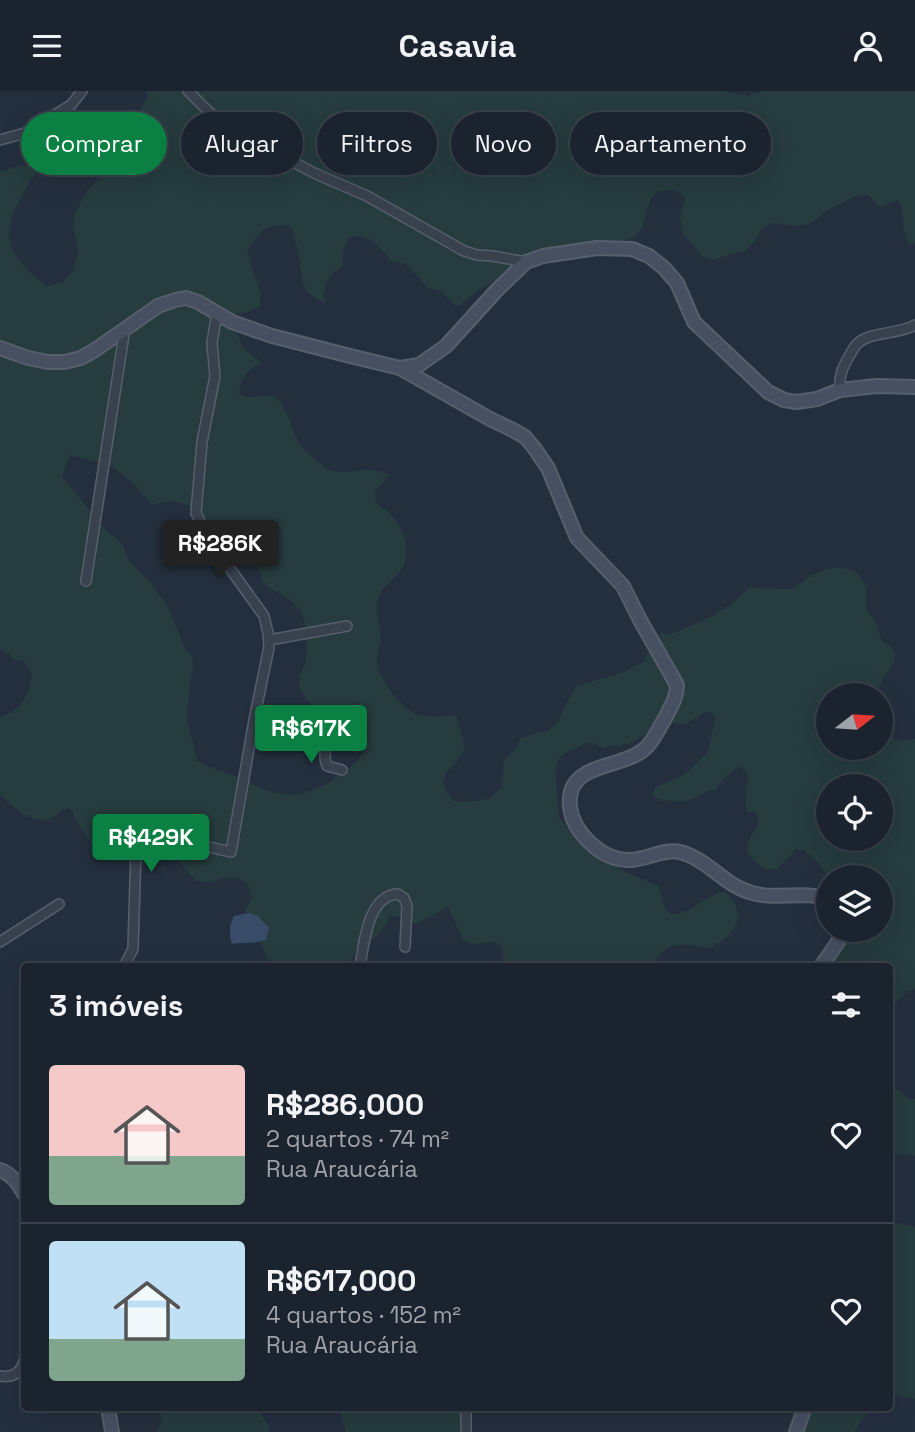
<!DOCTYPE html>
<html lang="pt">
<head>
<meta charset="utf-8">
<style>
	:root { --surface:#1b232e; --page:#282f3a; --text:#f1f3f6; --muted:#a0a4aa; --line:#39404a; --accent:#0b8043 }
	body { margin:0; font-family:"Space Grotesk",sans-serif; background:var(--page); color:var(--text); height:100vh; display:flex; flex-direction:column; font-size:26px; white-space:nowrap }
	* { box-sizing:border-box; margin:0 }
	p { font-size:23px; color:var(--muted) }
	.icon { flex:none; width:38px; height:38px; fill:none; stroke:currentColor; stroke-width:2; stroke-linecap:round; stroke-linejoin:round }
	.map { position:relative; flex:1; overflow:hidden }
	.sheet { position:absolute; left:21px; top:872px; width:872px; height:448px; display:flex; flex-direction:column; background:var(--surface); border-radius:7px; box-shadow:0 7px 28px #0002,0 0 0 2px var(--line) }
	.sheet>* { flex:none }
	.top-card { position:absolute; left:21px; top:21px; width:873px; height:63px; display:flex; gap:14px }
	.needle { width:46px; rotate:73deg }
	.controls { position:absolute; left:816px; top:592px; display:grid; gap:14px }
	.controls a { display:grid; place-items:center; width:77px; height:77px; border-radius:50%; background:var(--surface); box-shadow:0 7px 28px #0002,0 0 0 2px var(--line); font-size:35px }
	.price { position:absolute; translate:-50% -60px; padding:0 16px; border-radius:7px; background:var(--accent); color:#fff; font-size:23px; line-height:46px; filter:drop-shadow(0 2px 4px #0008) }
	.price::after { content:''; position:absolute; left:50%; top:42px; width:21px; height:16px; margin-left:-10px; background:inherit; clip-path:polygon(0 0,100% 0,50% 100%) }
	.price.active { background:#222; color:#fff }
	ul { padding:0; list-style:none }
	li { display:flex; align-items:center; gap:21px; height:175px; padding:0 28px }
	li+li { border-top:2px solid var(--line) }
	li span { display:grid; place-items:center; flex:none; width:196px; height:140px; border-radius:7px; color:#555 }
	li>.icon { margin-inline-start:auto }
	span .icon { width:84px; height:84px; fill:#fffc; stroke-width:1 }
	li b { font-size:30px }
	h2 { display:flex; justify-content:space-between; align-items:center; height:84px; padding:0 28px; font-size:30px }
	.pill { padding:0 24px; border-radius:32px; background:var(--surface); box-shadow:0 7px 28px #0002,0 0 0 2px var(--line); font-size:24px; line-height:63px }
	.pill.active { background:var(--accent); color:#fff }
	header { display:flex; justify-content:space-between; align-items:center; height:91px; padding:0 28px; background:var(--surface); font-size:32px; font-weight:700 }
	.map>svg:first-child { display:block }
	.green { fill:#263c3f; fill-rule:evenodd }
	.water { fill:#394c67 }
	.lines { fill:none; stroke-linecap:round; stroke-linejoin:round }
	.street-casing { stroke:#565f6c; stroke-width:12 }
	.secondary-casing { stroke:#565f6c; stroke-width:16 }
	.street { stroke:#38414e; stroke-width:9 }
	.secondary { stroke:#465061; stroke-width:12 }
</style>
</head>
<body>
<header><svg class="icon" aria-label="menu" viewBox="0 0 24 24"><path d="M4 6h16M4 12h16M4 18h16"/></svg>Casavia<svg class="icon" aria-label="person" viewBox="0 0 24 24"><circle cx="12" cy="8" r="4"/><path d="M4 21q1-7 8-7t8 7"/></svg></header>
<div class="map">
<svg width="915" height="1341" viewBox="0 0 915 1341">
	<rect width="100%" height="100%" fill="#242f3e"/>
	<g class="green">
		<path d="M147,0h576l25,5 15,-5h152v151l-4,4c-12,-15 -4,-32 -13,-46l-18,7 -12,-12 -12,1 -33,17 -10,9 -14,4 -27,-3 -11,6 -6,12 -10,10 -33,9 -10,-4 -18,-21 -4,-18 5,-19c-5,-6 -11,-9 -19,-8 -25,3 -15,34 -31,46 -15,10 -47,4 -64,8 -39,9 -81,38 -113,62l-4,-1c-7,-9 -14,-16 -26,-17l-22,-24 -13,-2 -19,-20 -12,-6 -12,1 -7,12v17c-15,6 -21,22 -18,38l-18,-12 -5,-11 -3,-27 -8,-28c-25,-3 -32,4 -44,25l13,42v13l-11,6 -12,1c-1,13 0,30 11,39 6,5 9,5 13,12 -13,3 -21,16 -22,29 12,11 24,-4 36,5 14,10 16,34 26,48 5,6 18,18 25,22 14,9 33,0 48,2 6,1 11,3 16,5l-15,16 1,12c23,13 40,42 25,67 -6,9 -17,15 -21,24 -8,15 1,28 1,42 0,9 -5,18 -4,26 1,16 26,49 42,53 11,3 25,0 37,1 2,9 7,19 8,28 2,25 -38,24 -11,57h25l14,-4 10,-10 2,-26 10,-11 7,-12 28,-8 10,-10 6,-15 12,-19 44,-13 22,-11 18,-30 5,3 11,-3 35,-16 23,-15 13,-13 43,1c10,-4 17,-13 28,-17 19,-8 43,-6 47,18 1,7 -1,15 2,21 2,5 7,9 9,14 2,5 3,11 5,16 33,16 -6,31 -3,54h-51v52h52v-45l6,13 -2,2 4,14 8,10 19,-2v250l-8,3 -17,15 -1,-41h-69l6,-8 10,-29h44v-52h-51c-9,-11 -18,-27 -33,-28l-19,20c-2,0 -9,0 -11,0 -9,-4 -22,-16 -18,-26 4,-12 16,-16 7,-31h-8l-2,-22 4,-13 -8,-11c-12,6 -19,13 -25,25l-3,-2c-9,3 -17,10 -27,12 -8,1 -16,-1 -24,0l-9,-5v-4l3,-5 28,-12 24,-23 7,-33 -3,-7h-7l-21,13 -17,-3 -7,2 -19,13 -13,7 -26,4c-11,-8 -15,-5 -26,0 -5,2 -11,4 -15,8 -11,13 -1,45 -2,61 5,5 8,12 13,18 24,24 56,39 87,51l6,23 6,5c19,1 34,-18 52,-23 17,9 19,30 6,44 -6,6 -13,9 -20,13 -24,-3 -34,-10 -53,10l1,8h-155l1,-15 -2,-6 -6,-3 -22,2 -10,-4 -15,-33 -33,17 -12,-7 -13,-1c-4,7 -8,14 -14,20 -13,13 -21,9 -26,30h-82c-2,-20 -17,-37 -23,-56l7,-12 -4,-14 -12,-7 -12,1 -14,4 -14,-1 -18,-20c-4,-1 -8,-2 -12,-1 -9,0 -18,5 -28,4 -16,-1 -28,-16 -42,-16l-10,-12 -16,-28c-10,0 -11,7 -20,10 -19,7 -37,-12 -50,-23v-78c23,-7 29,-22 32,-45l-8,-10 -11,-3 -2,-4 -11,-6v-477l15,-5 29,-4c-5,8 -11,14 -16,22 -8,12 -21,37 -19,51 3,23 22,40 40,50l14,-4 10,-11 5,-16 -1,-13 -4,-14 1,-13 13,-24 20,-21 20,-36 9,-11 4,-13 7,-12zM70,364l42,11 23,19 16,20c26,-7 28,-4 50,8 8,26 17,24 41,27l14,21 4,14 6,11 24,14 10,9 5,14 2,27 -1,13 -7,13 1,12 6,11 22,22 27,5 12,6c-1,23 -7,27 -23,40 -24,19 -51,30 -81,17 -5,-2 -10,-5 -15,-8 -17,-7 -34,-11 -51,-20l-10,-43 3,-36 3,-14 -1,-12 -8,-10 -17,-41 -16,-21 -22,-24 -7,-16 -21,-19 -39,-49zM828,695h52v52h-52z"/>
		<polygon points="889,996 900,1000 910,1008 915,1008 915,1065 903,1062 889,1066"/>
		<polygon points="889,1130 915,1136 915,1308 891,1302 889,1303"/>
		<polygon points="162,1316 256,1316 269,1335 269,1341 157,1341 161,1333"/>
		<path d="M339,1316h120c2,8 3,17 -1,25h-112z"/>
		<polygon points="803,1316 872,1316 854,1341 795,1341"/>
	</g>
	<path class="water" d="M249,822l9,3 11,12 -3,12c-12,4 -21,2 -34,4 -3,-11 -3,-18 2,-28z"/>
	<g class="lines">
		<g class="street-casing">
			<g id="street">
				<polyline points="188,0 209,21 233,39 314,82 367,105 464,160 477,164 492,165 526,171"/>
				<polyline points="0,49 25,42 71,14 82,0"/>
				<path d="M840,299c-1,-14 2,-21 8,-32 3,-4 5,-10 9,-14 13,-13 41,-9 58,-19"/>
				<polyline points="86,490 125,237"/>
				<polyline points="269,549 347,535"/>
				<polyline points="254,629 310,635 343,643"/>
				<polyline points="326,639 325,668 327,675 342,679"/>
				<polyline points="0,851 59,813"/>
				<polyline points="124,875 133,858 136,757 141,749 151,743 231,761 254,629 269,556 268,542 264,525 208,447 196,422 202,351 215,285 212,252 217,222"/>
				<path d="M360,875c4,-23 8,-71 38,-72l6,4 3,8 -2,41"/>
				<path d="M0,1285c12,2 21,-3 24,-15"/>
				<polyline points="466,1316 466,1341"/>
			</g>
		</g>
		<g class="secondary-casing">
			<g id="secondary">
				<polyline points="0,257 28,267 48,271 64,271 81,267 95,259 158,215 175,209 186,207 198,211 232,231 272,245 350,265 400,277 419,274 446,255 497,199 526,171 543,165 597,157 632,158 649,165 664,177 677,192 694,231 768,301 784,309 797,311 817,308 840,299 876,295 915,296"/>
				<path d="M400,277l90,51 21,10 14,8 10,12 13,19 29,70 46,48 17,34 37,65c0,13 -7,23 -13,35 -7,12 -13,26 -25,33 -25,16 -73,11 -69,53 2,26 32,54 58,54 17,1 35,-12 52,-8 27,7 43,32 69,40 25,9 54,-2 79,7"/>
				<polyline points="821,875 838,851 842,838"/>
				<path d="M0,1079c11,4 19,14 24,24"/>
				<polyline points="108,1316 112,1341"/>
				<polyline points="796,1341 805,1316"/>
			</g>
		</g>
		<use href="#street" class="street"/>
		<use href="#secondary" class="secondary"/>
	</g>
</svg>
<div class="controls">
<a><svg class="needle" viewBox="-14 -14 28 28"><path d="M0-13l5 13h-10z" fill="#e53935"/><path d="M0 13l5-13h-10z" fill="#a0a4aa"/></svg></a>
<a><svg class="icon" aria-label="locate" viewBox="0 0 24 24"><circle cx="12" cy="12" r="6"/><path d="M12 2v4M12 18v4M2 12h4M18 12h4"/></svg></a>
<a><svg class="icon" aria-label="layers" viewBox="0 0 24 24"><path d="M12 4l9 5-9 5-9-5zM3 14l9 5 9-5"/></svg></a>
</div>
<b class="price active" style="left:220px;top:489px">R$286K</b>
<b class="price" style="left:311px;top:674px">R$617K</b>
<b class="price" style="left:151px;top:783px">R$429K</b>
<div class="top-card">
<a class="pill active">Comprar</a>
<a class="pill">Alugar</a>
<a class="pill">Filtros</a>
<a class="pill">Novo</a>
<a class="pill">Apartamento</a>
</div>
<section class="sheet">
<h2>3 imóveis<svg class="icon" aria-label="filters" viewBox="0 0 24 24"><path d="M4 7h16M4 17h16"/><circle cx="9" cy="7" r="2"/><circle cx="15" cy="17" r="2"/></svg></h2>
<ul>
<li><span style="background:linear-gradient(#f6c9c9 65%,#7fa58c 0)"><svg class="icon" aria-label="home" viewBox="0 0 24 24"><path d="M3 11l9-7 9 7M6 9v11h12V9"/></svg></span><div><b>R$286,000</b><p>2 quartos · 74 m²</p><p>Rua Araucária</p></div><svg class="icon" aria-label="heart" viewBox="0 0 24 24"><path d="M12 20l-8-8c-3-5 5-10 8-4 3-6 11-1 8 4z"/></svg></li>
<li><span style="background:linear-gradient(#bfe0f5 70%,#7fa58c 0)"><svg class="icon" aria-label="home" viewBox="0 0 24 24"><path d="M3 11l9-7 9 7M6 9v11h12V9"/></svg></span><div><b>R$617,000</b><p>4 quartos · 152 m²</p><p>Rua Araucária</p></div><svg class="icon" aria-label="heart" viewBox="0 0 24 24"><path d="M12 20l-8-8c-3-5 5-10 8-4 3-6 11-1 8 4z"/></svg></li>
</ul>
</section>
</div>
</body>
</html>
